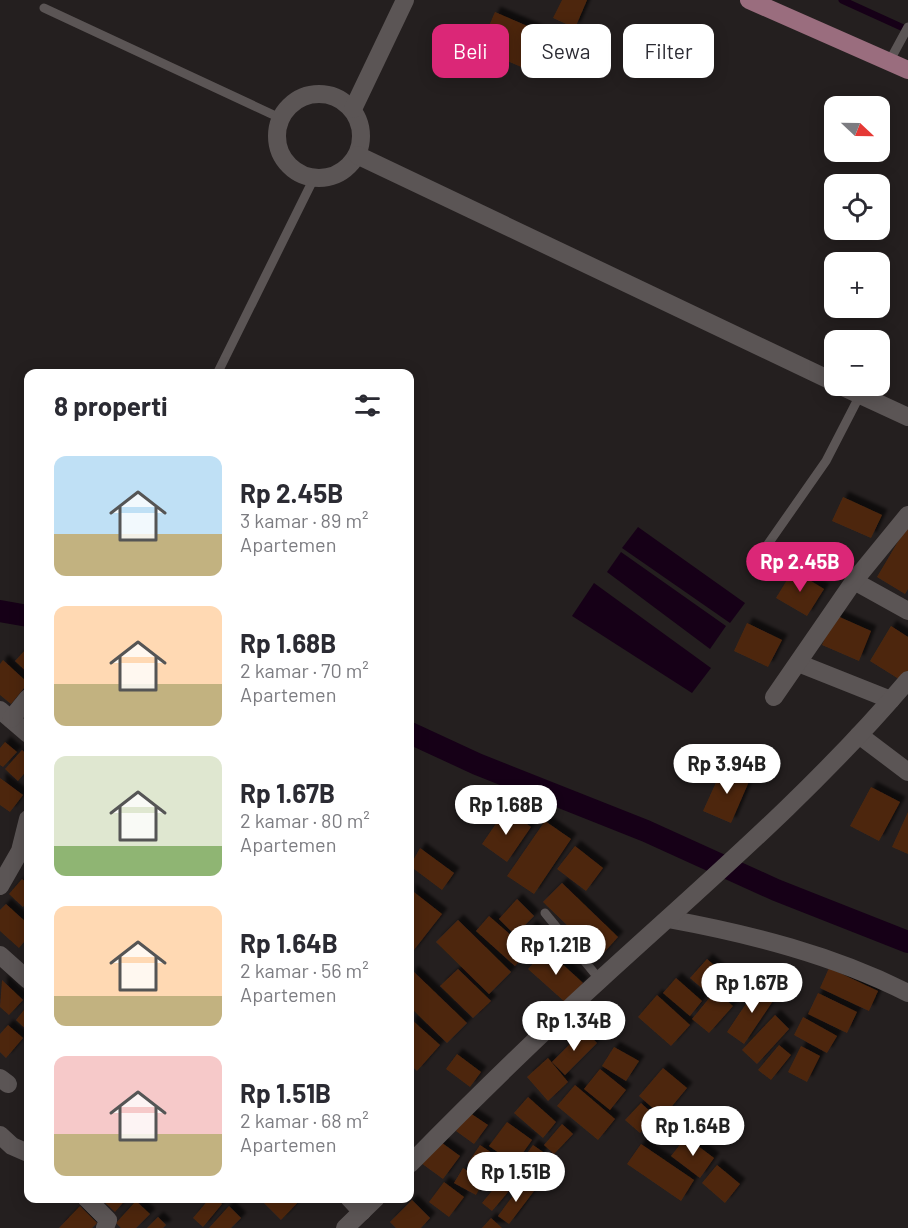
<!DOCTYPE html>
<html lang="id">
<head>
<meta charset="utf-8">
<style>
	:root { --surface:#fff; --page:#f2f2f3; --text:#2b2b33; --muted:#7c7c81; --accent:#db2777 }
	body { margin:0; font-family:Barlow,sans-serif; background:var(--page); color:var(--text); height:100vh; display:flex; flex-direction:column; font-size:22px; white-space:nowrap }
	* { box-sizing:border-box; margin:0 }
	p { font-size:20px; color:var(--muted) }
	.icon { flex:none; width:33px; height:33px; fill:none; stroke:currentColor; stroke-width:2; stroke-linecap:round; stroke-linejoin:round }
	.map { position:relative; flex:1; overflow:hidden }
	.panel { position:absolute; left:24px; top:369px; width:390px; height:834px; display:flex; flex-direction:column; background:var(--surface); border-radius:12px; box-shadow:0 3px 15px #0003 }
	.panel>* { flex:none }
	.top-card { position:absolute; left:432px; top:24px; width:386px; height:54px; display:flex; gap:12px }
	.needle { width:39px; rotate:112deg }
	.tools { position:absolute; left:824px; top:96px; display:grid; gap:12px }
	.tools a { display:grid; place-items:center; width:66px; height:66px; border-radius:12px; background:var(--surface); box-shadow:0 3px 15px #0003; font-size:30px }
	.price { position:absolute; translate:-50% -51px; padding:0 14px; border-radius:21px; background:#fff; color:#222; font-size:20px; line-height:39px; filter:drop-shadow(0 2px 3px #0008) }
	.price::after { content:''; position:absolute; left:50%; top:36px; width:18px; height:14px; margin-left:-9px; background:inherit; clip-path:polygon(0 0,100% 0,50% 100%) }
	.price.selected { background:var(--accent); color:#fff }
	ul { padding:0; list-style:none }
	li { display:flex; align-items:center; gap:18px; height:150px; padding:0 30px }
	li span { display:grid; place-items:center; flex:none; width:168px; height:120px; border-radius:12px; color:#555 }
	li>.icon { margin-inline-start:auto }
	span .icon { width:72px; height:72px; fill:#fffc; stroke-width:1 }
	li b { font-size:26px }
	h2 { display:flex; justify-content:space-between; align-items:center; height:72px; padding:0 30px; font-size:26px }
	.pill { padding:0 21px; border-radius:12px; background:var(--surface); box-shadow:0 3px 15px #0003; font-size:21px; line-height:54px }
	.pill.selected { background:var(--accent); color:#fff }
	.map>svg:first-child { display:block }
	.water { fill:#160017 }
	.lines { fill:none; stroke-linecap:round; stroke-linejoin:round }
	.stream { stroke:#160017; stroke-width:7 }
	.canal { stroke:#160017; stroke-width:22 }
	.building { fill:#4e2811; filter:url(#shadow) }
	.lane { stroke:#5b5555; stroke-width:9 }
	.street { stroke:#5b5555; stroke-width:18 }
	.primary { stroke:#9a6d7e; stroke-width:18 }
</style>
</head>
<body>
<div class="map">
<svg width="908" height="1228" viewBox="0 0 908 1228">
	<defs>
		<filter id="shadow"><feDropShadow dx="5.5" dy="-5.5" stdDeviation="1.5" flood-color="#0009"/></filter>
	</defs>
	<rect width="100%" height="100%" fill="#241f1f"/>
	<g class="water">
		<polygon points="638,527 745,603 730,623 622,548"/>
		<polygon points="621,552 726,626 710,649 607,572"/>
		<polygon points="594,583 711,668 692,693 572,616"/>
	</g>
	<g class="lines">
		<polyline class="stream" points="842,0 908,30"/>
		<g class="canal">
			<polyline points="0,611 28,616"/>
			<polyline points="410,733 477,764 646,831 776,890 908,942"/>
		</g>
	</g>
	<g class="building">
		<polygon points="562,0 587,0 575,28 553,18"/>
		<polygon points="495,12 562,41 547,78 479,49"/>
		<polygon points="843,497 882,515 871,538 832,521"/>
		<polygon points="906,528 908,529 908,589 905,594 877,577"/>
		<polygon points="793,570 824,589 807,616 776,598"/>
		<polygon points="835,615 871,631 859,661 822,645"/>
		<polygon points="747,623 782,640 768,667 734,651"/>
		<polygon points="891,626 908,637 908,672 902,681 870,661"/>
		<polygon points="28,647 28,673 15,661"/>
		<polygon points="3,660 28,683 11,704 0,695 0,664"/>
		<polygon points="5,742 17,752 3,767 0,765 0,748"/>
		<polygon points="22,750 28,756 28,769 18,781 5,769"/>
		<polygon points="723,767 750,779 731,823 703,811"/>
		<polygon points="0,778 23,795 10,812 0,805"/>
		<polygon points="871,787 900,802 879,841 850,826"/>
		<polygon points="506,809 531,827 507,862 482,844"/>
		<polygon points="908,812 908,854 892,847"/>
		<polygon points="545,821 571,839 534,894 507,876"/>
		<polygon points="575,846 603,868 586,891 557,869"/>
		<polygon points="420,848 454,873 442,890 410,866"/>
		<polygon points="22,879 28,884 28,900 23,907 9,894"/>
		<polygon points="562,883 618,937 600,957 543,902"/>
		<polygon points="410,889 442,914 410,955"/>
		<polygon points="517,899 534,916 515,935 499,919"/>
		<polygon points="6,904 28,924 28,937 19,948 0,931 0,910"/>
		<polygon points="489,916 529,951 515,966 476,931"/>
		<polygon points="458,920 511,972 489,994 436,942"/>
		<polygon points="531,926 546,938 537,949 522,938"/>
		<polygon points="546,949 583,983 566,1003 528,969"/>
		<polygon points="707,959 739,987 727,1001 733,1006 709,1033 692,1019 711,996 690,978"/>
		<polygon points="829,968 878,991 869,1011 820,988"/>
		<polygon points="458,969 491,1001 473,1018 440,986"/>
		<polygon points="413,971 467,1023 447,1043 410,1007 410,975"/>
		<polygon points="676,978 702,1001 690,1016 663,993"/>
		<polygon points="2,980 23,1000 9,1015 0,1007"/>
		<polygon points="760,983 777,995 744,1044 727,1032"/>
		<polygon points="818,993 857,1012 847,1033 808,1014"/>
		<polygon points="657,995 690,1025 671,1046 638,1017"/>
		<polygon points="28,1005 28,1031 16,1020"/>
		<polygon points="775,1015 789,1029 757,1064 742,1050"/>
		<polygon points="803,1017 837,1036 827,1053 794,1035"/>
		<polygon points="412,1020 440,1045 417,1071 410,1064 410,1023"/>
		<polygon points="8,1025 23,1038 6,1058 0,1052 0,1034"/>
		<polygon points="584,1030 597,1043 565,1075 552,1062"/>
		<polygon points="779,1045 791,1055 771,1080 758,1070"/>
		<polygon points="801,1046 820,1056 807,1082 788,1072"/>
		<polygon points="614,1047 639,1061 626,1081 602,1066"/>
		<polygon points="457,1054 481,1072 470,1087 446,1069"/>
		<polygon points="548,1058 568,1082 548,1101 527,1077"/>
		<polygon points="663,1068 687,1088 663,1117 639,1096"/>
		<polygon points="600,1069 626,1090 610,1110 584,1089"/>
		<polygon points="575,1085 615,1119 598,1140 557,1106"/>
		<polygon points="528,1097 556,1122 543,1138 514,1113"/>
		<polygon points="641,1103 655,1116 640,1133 625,1120"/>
		<polygon points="470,1113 488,1125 474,1144 456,1131"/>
		<polygon points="507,1122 532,1140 515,1164 489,1146"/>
		<polygon points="562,1124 573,1134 554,1154 544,1145"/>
		<polygon points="686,1137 714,1158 700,1178 671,1156"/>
		<polygon points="438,1140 460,1156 443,1179 421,1163"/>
		<polygon points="641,1144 694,1180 681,1201 627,1164"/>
		<polygon points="480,1145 504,1161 491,1179 468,1163"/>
		<polygon points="533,1145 543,1152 527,1175 517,1167"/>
		<polygon points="717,1165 740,1184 725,1203 702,1183"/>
		<polygon points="463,1168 484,1180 476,1195 454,1183"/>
		<polygon points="509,1170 519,1179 492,1211 482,1203"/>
		<polygon points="444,1182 464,1197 449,1217 429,1202"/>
		<polygon points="523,1182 534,1191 509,1224 498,1216"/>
		<polygon points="100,1198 127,1198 115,1212"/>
		<polygon points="210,1198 216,1198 222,1204 203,1227 193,1218"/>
		<polygon points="259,1198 302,1198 281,1220"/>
		<polygon points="412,1200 430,1218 421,1228 396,1228 390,1222"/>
		<polygon points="136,1201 150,1214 136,1228 121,1228 116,1223"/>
		<polygon points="80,1206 97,1223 92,1228 59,1228"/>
		<polygon points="229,1206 241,1218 231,1228 209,1228"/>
		<polygon points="158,1217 166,1225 163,1228 147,1228"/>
		<polygon points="491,1218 502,1228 482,1228"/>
	</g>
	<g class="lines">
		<g class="lane">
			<polyline points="44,8 280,118"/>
			<polyline points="889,62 908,27"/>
			<polyline points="217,374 314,178"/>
			<polyline points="761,554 826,461 860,395"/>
			<polyline points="545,913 600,980"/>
		</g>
		<g class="street">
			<circle cx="319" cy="136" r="42"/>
			<polyline points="353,109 405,0"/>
			<polyline points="357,155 834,382"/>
			<polyline points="841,386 908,417"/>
			<polyline points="854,581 908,611"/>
			<polyline points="798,663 891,700"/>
			<polyline points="774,697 854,581 908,515"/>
			<polyline points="0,710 28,734"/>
			<polyline points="11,719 28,698"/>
			<polyline points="859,735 908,772"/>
			<polyline points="0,886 20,851 28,819"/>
			<path d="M668,919c82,15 165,36 240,74"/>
			<polyline points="0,955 28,980"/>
			<polyline points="0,1078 8,1084"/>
			<polyline points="0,1135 12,1146 28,1153"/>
			<path d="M410,1164c62,-63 126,-126 192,-186 105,-96 214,-189 306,-298"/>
			<polyline points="86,1198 108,1220 105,1228"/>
			<polyline points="349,1198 362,1212"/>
			<polyline points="345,1228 376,1198"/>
		</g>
		<polyline class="primary" points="749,0 908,70"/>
	</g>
</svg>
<div class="tools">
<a><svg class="needle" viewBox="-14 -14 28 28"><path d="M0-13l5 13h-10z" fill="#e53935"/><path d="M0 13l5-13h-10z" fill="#7c7c81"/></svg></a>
<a><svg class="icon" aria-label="locate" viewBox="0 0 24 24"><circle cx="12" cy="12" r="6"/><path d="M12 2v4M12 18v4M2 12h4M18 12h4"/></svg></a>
<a>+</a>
<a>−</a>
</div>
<b class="price selected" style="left:800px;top:593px">Rp 2.45B</b>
<b class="price" style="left:727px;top:795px">Rp 3.94B</b>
<b class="price" style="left:506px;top:836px">Rp 1.68B</b>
<b class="price" style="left:556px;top:976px">Rp 1.21B</b>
<b class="price" style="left:752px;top:1014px">Rp 1.67B</b>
<b class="price" style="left:574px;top:1052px">Rp 1.34B</b>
<b class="price" style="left:693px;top:1157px">Rp 1.64B</b>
<b class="price" style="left:516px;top:1203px">Rp 1.51B</b>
<div class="top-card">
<a class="pill selected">Beli</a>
<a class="pill">Sewa</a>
<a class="pill">Filter</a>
</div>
<section class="panel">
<h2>8 properti<svg class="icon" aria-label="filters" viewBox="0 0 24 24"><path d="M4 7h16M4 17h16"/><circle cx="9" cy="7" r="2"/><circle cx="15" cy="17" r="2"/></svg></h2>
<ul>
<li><span style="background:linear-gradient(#bfe0f5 65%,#c2b280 0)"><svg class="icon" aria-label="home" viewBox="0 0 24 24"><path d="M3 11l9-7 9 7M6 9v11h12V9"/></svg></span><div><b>Rp 2.45B</b><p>3 kamar · 89 m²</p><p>Apartemen</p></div></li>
<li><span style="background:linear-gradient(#ffd9b3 65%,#c2b280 0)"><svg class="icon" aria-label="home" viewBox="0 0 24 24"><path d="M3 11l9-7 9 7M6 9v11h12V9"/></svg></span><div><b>Rp 1.68B</b><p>2 kamar · 70 m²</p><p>Apartemen</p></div></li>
<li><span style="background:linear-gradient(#dfe7d0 75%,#8fb573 0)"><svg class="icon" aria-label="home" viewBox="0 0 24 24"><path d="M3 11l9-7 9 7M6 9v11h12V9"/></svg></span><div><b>Rp 1.67B</b><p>2 kamar · 80 m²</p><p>Apartemen</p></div></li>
<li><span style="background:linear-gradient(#ffd9b3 75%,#c2b280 0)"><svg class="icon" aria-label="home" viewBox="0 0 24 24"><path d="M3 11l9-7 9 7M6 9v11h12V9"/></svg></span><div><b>Rp 1.64B</b><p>2 kamar · 56 m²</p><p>Apartemen</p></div></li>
<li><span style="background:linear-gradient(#f6c9c9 65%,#c2b280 0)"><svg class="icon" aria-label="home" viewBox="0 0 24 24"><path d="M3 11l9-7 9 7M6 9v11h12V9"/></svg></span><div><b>Rp 1.51B</b><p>2 kamar · 68 m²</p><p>Apartemen</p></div></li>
</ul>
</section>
</div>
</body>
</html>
